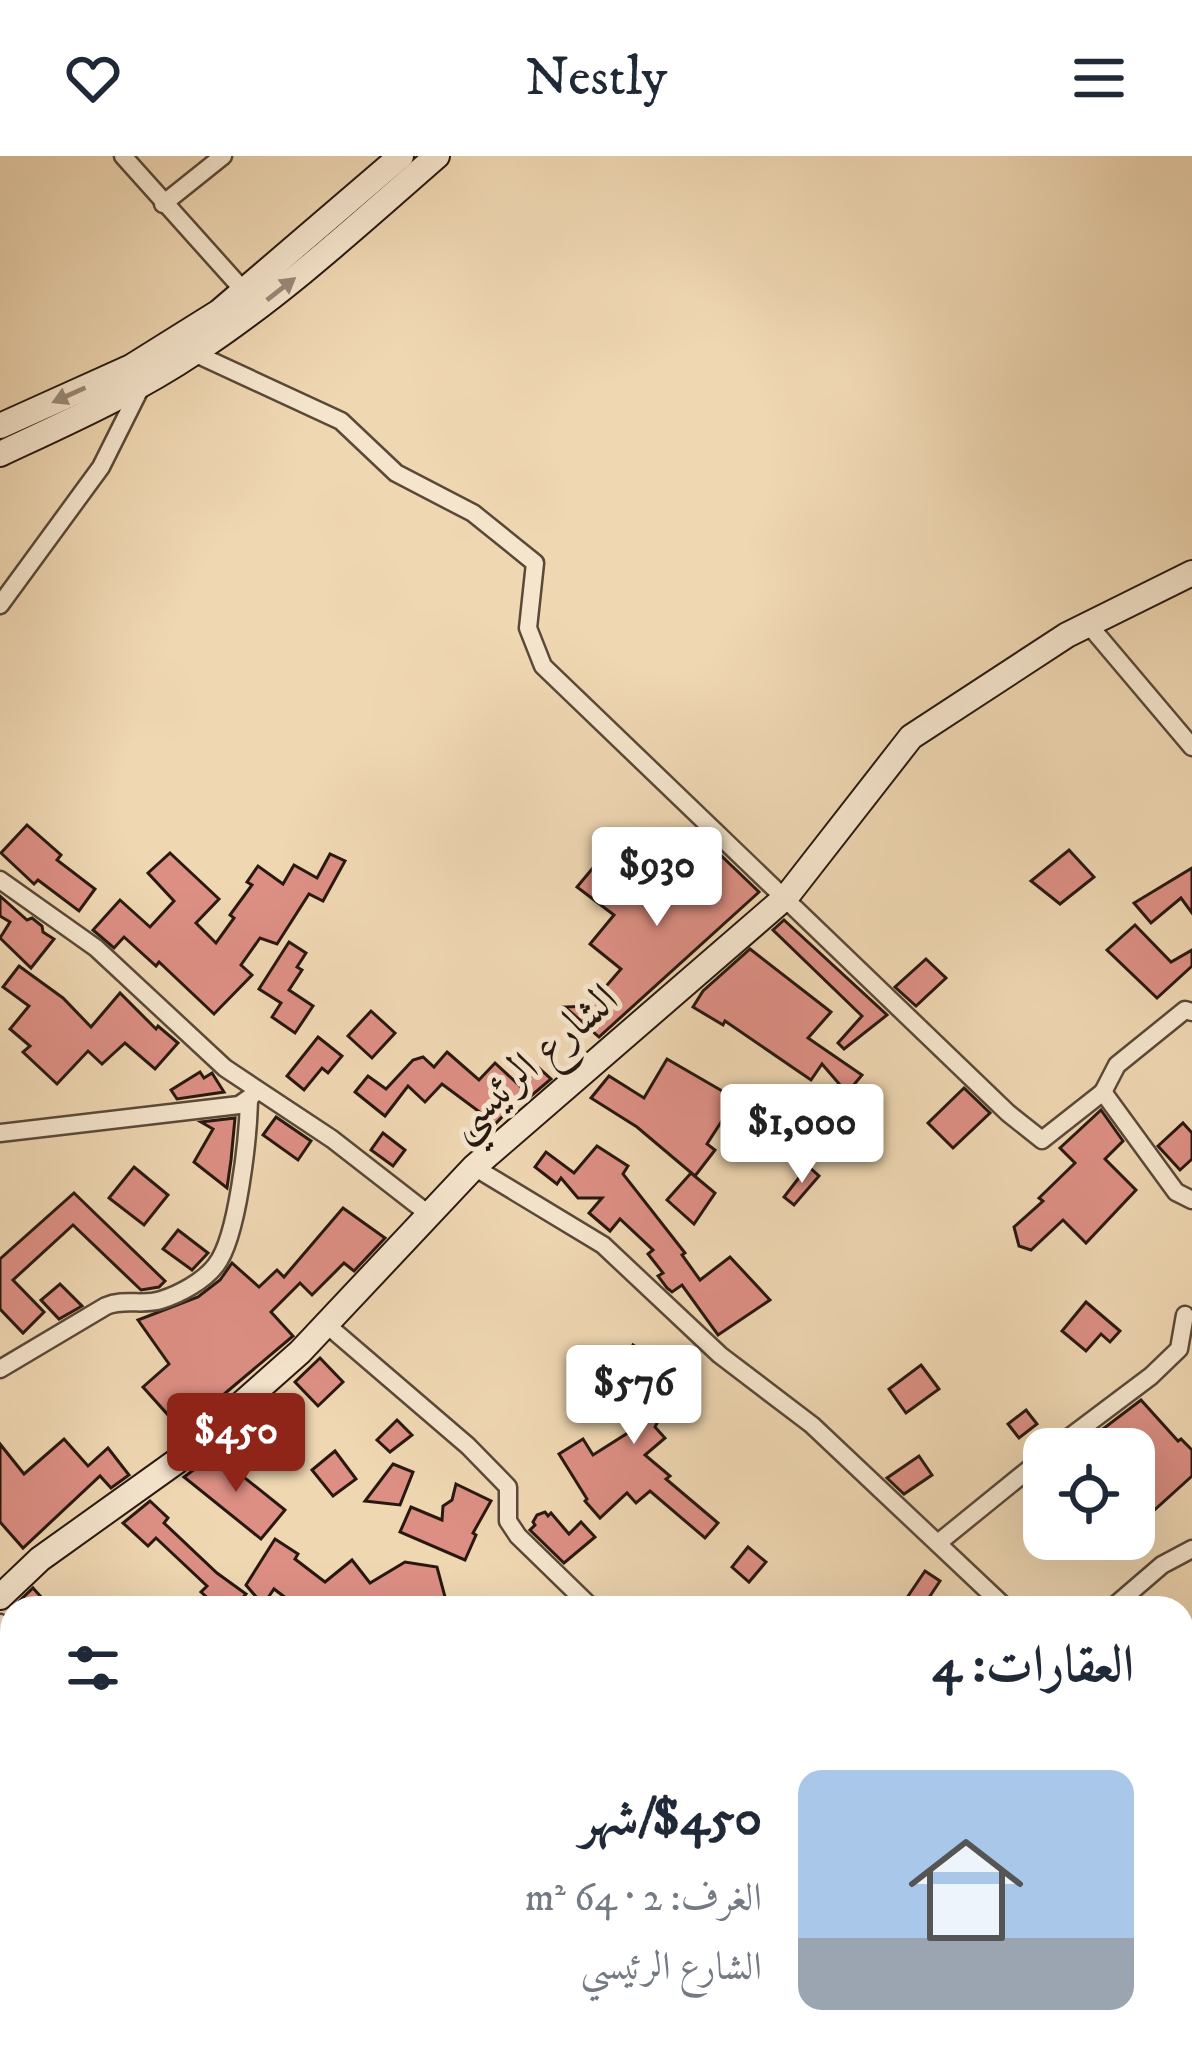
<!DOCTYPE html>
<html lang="ar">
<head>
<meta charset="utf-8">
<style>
	:root { --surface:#fff; --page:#f2f2f3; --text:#1f2937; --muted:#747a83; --line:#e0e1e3; --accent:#8f2418 }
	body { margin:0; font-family:"IM FELL DW Pica",Amiri,serif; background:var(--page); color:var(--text); direction:rtl; height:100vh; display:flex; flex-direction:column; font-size:45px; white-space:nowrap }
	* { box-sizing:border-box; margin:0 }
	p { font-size:39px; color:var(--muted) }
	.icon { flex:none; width:66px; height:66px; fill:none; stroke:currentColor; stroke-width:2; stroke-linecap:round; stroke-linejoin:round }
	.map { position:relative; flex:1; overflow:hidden; direction:ltr }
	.panel { position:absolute; left:0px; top:1440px; width:1194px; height:468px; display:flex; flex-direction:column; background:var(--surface); border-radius:36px 36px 0 0; box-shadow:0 12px 48px #0002; direction:rtl }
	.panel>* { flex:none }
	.buttons { position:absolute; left:1023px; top:1272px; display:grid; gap:24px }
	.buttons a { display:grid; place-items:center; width:132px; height:132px; border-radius:24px; background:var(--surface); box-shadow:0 12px 48px #0002; font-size:60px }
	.price { position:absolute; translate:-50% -102px; padding:0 27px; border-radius:12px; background:#fff; color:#222; font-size:39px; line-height:78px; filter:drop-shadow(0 3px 6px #0008) }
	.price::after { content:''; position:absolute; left:50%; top:72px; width:36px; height:27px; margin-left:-18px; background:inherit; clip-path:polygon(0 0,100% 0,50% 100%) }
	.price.current { background:var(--accent); color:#fff }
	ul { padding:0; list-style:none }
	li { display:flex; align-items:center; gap:36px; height:300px; padding:0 60px }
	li+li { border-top:3px solid var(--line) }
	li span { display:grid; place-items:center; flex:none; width:336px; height:240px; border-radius:24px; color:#555 }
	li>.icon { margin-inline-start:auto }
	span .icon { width:144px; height:144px; fill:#fffc; stroke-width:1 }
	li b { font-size:51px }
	h2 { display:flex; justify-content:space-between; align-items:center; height:144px; padding:0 60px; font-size:51px }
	header { display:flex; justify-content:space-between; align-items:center; height:156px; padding:0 60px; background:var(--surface); font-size:54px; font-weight:600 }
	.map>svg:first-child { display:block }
	.building { fill:#dd8f84; stroke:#281810; stroke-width:3 }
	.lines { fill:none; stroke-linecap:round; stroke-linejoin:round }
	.street-casing { stroke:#5a4838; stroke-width:21 }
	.secondary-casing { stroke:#281810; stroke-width:28 }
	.street { stroke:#f5e5cd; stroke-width:16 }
	.secondary { stroke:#f5e5cd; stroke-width:24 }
	.oneway { fill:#998978 }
	.labels { text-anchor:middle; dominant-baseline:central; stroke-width:10; stroke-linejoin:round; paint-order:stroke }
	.street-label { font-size:45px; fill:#281810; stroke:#f5e5cd }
</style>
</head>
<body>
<header><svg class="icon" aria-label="menu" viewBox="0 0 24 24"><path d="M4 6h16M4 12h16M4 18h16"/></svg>Nestly<svg class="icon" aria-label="heart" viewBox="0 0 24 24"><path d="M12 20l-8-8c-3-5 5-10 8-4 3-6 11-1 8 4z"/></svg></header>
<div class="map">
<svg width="1192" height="1908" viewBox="0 0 1192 1908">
	<rect width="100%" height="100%" fill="#efd7b2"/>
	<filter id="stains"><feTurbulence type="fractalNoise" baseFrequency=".00167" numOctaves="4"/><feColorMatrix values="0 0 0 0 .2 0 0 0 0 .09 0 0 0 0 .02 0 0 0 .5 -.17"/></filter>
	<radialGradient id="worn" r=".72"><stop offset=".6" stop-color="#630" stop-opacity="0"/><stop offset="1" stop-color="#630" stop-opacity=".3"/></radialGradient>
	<g class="building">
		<polygon points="27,669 61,699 57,704 95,733 79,755 38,724 34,728 1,697"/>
		<polygon points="709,688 759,736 599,881 565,851 589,850 621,813 590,788 614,759 577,731 597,707 656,748"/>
		<polygon points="1069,694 1094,721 1060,748 1031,725"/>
		<polygon points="170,697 219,743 196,767 216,787 234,762 230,759 252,729 247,726 258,710 283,728 294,709 317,722 330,698 345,705 323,745 309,738 277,788 260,782 241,809 252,819 214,858 159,806 156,810 124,781 114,792 93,774 120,744 150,771 174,745 148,717"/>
		<polygon points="1192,712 1192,757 1181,742 1151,767 1134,747"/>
		<polygon points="0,740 27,764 32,762 42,770 43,776 54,783 31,812 0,782 10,766 0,760"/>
		<polygon points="784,764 887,859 844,893 838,887 862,860 773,774"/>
		<polygon points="1135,769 1171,806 1192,794 1192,810 1157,842 1107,794"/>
		<polygon points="289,786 306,797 297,811 302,814 289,834 313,850 295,877 272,861 281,847 259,833"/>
		<polygon points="750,793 831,856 808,882 862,919 847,937 822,908 811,924 725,865 723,869 693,851 703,835"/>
		<polygon points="926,803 946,822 916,850 895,831"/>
		<polygon points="19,810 63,842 91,871 120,837 156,873 158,870 178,887 155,913 125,887 102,908 88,895 57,928 23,896 30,890 10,873 29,850 3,831"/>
		<polygon points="371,855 395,877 372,902 348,880"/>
		<polygon points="318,881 342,900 328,917 322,912 304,934 287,920"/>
		<polygon points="447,896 479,924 495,907 521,931 539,912 551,923 524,946 520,942 480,984 471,977 485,960 442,928 425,946 408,930 385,960 355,936 368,920 386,933 413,904 423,901 434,911"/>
		<polygon points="667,903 736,943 707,988 715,994 695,1020 637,971 591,942 609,920 644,942"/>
		<polygon points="200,916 204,922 212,917 224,936 177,943 171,934"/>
		<polygon points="964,932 990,957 953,992 928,967"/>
		<polygon points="1101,954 1123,985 1105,1003 1136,1034 1086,1087 1063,1064 1031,1094 1019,1090 1014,1071 1043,1045 1039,1042 1075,1007 1060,992"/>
		<polygon points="276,961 311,985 298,1004 263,979"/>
		<polygon points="235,962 231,1004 227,1032 194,1006 213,973 201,966"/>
		<polygon points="1183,967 1192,977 1192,1003 1180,1014 1158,990"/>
		<polygon points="383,977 405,994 393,1010 371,994"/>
		<polygon points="597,990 628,1010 623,1018 685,1097 682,1099 700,1124 730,1101 770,1144 718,1179 682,1129 672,1136 667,1132 658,1120 663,1117 648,1098 653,1094 620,1063 610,1075 589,1057 602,1042 578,1042 561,1022 557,1028 535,1011 546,996 574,1017"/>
		<polygon points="808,1010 819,1020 794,1049 784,1041"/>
		<polygon points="134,1011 168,1039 144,1069 109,1042"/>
		<polygon points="691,1017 715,1037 694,1068 667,1044"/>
		<polygon points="74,1037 165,1125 159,1131 141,1134 73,1069 13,1124 44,1156 23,1177 0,1153 0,1103"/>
		<polygon points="343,1052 385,1082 354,1115 344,1107 312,1139 300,1127 271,1156 293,1180 204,1255 200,1250 178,1270 143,1231 169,1208 138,1164 198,1141 220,1124 232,1107 259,1131 277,1114 284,1121"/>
		<polygon points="178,1074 208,1097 192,1114 163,1093"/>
		<polygon points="60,1128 82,1150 59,1163 41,1144"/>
		<polygon points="1086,1146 1120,1175 1110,1186 1101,1178 1086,1195 1062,1175"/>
		<polygon points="633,1189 686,1222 679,1235 674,1233 655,1271 665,1282 645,1299 670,1320 666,1323 718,1367 705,1382 650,1335 636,1347 627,1337 600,1362 585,1345 587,1343 559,1298 583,1283 593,1299 634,1273 632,1270 652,1252 645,1248 650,1239 629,1228 600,1251 602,1248 586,1228 603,1215 613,1227"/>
		<polygon points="320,1202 343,1226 318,1250 295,1226"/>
		<polygon points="921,1209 939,1233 906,1257 889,1233"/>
		<polygon points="1141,1244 1178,1285 1181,1283 1192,1294 1192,1320 1150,1358 1134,1342 1134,1293 1093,1293 1087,1285"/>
		<polygon points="1026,1254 1037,1268 1019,1282 1008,1268"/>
		<polygon points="397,1264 412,1279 390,1296 377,1284"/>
		<polygon points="64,1283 88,1310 108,1292 129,1319 111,1332 100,1320 23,1392 0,1366 0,1288 24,1318"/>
		<polygon points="335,1295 356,1323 333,1340 312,1314"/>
		<polygon points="215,1298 285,1354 261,1383 184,1321"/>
		<polygon points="919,1300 932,1319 904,1338 887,1322"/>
		<polygon points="393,1308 413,1316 400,1349 365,1345"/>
		<polygon points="456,1328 491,1345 473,1377 476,1379 465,1404 400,1376 411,1351 442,1364 443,1350 452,1344"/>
		<polygon points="150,1345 168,1362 164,1367 217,1417 246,1438 234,1452 219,1452 201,1436 207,1430 156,1382 148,1390 123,1367"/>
		<polygon points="545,1356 548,1360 551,1357 569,1378 581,1366 595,1381 564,1407 530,1374 535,1369 533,1366 537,1359"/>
		<polygon points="275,1383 298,1398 295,1403 325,1426 352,1404 370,1427 405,1406 437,1411 448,1452 299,1452 274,1433 263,1449 246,1429"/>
		<polygon points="748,1391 766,1406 749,1426 732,1411"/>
		<polygon points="925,1415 940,1425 922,1452 900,1452"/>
		<polygon points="33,1432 51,1452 12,1452"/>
	</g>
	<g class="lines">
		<g class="street-casing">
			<g id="street">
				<polyline points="123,0 244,135"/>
				<polyline points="163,48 223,0"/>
				<polyline points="194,197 341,265 396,317 473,357 535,407 528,472 543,510 1008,957 1042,984 1103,936 1176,1036 1192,1044"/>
				<polyline points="0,449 101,311 142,229"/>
				<polyline points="1088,468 1192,591"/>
				<polyline points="0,724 96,792 225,912 332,983 431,1060"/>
				<polyline points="1103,936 1117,909 1185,854 1192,856"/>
				<polyline points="0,977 239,949 252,940"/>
				<polyline points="474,1011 603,1089 720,1199 812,1269 1006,1452"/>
				<polyline points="327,1169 468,1290 508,1331 508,1365 518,1380 592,1452"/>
				<path d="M0,1213l106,-63c18,-8 37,0 55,-6 19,-6 43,-19 55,-35 22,-28 32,-128 33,-164"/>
				<polyline points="1054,1293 1151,1220 1179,1193 1185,1159"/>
				<polyline points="938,1387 1044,1301"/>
				<polyline points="1112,1452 1162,1409 1192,1393"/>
				<polyline points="0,1467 12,1474"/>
				<polyline points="0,1613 12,1624"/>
				<polyline points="1182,1728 1192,1738"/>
				<polyline points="1182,1863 1192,1858"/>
				<polyline points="284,1896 288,1908"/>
				<polyline points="718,1896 732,1908"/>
				<polyline points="1174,1896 1187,1908"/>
				<polyline points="836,1908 845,1896"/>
				<polyline points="1045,1908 1076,1896"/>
			</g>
		</g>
		<g class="secondary-casing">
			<g id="secondary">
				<polyline points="0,270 131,211 219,156 401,0"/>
				<path d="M0,298c66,-31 134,-61 195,-102 87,-57 164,-128 242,-196"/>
				<polyline points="0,1441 40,1403 177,1305 300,1196 474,1011 787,740 911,581 1067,479 1192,417"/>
			</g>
		</g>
		<use href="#street" class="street"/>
		<use href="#secondary" class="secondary"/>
	</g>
	<defs><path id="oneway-solid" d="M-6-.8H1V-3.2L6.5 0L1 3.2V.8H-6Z" transform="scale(3)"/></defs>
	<g class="oneway">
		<use href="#oneway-solid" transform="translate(281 133) rotate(-38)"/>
		<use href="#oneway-solid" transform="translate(69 239) rotate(156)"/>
	</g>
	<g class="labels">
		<g class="street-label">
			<text transform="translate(533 906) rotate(-41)">الشارع الرئيسي</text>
		</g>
	</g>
	<rect width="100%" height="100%" filter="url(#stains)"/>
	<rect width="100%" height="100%" fill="url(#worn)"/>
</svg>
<div class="buttons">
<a><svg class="icon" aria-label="locate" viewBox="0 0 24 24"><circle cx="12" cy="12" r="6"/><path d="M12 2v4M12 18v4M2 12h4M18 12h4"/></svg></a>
</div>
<b class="price" style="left:657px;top:773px">$930</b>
<b class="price" style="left:802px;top:1030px">$1,000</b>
<b class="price" style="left:634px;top:1291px">$576</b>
<b class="price current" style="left:236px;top:1339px">$450</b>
<section class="panel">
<h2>العقارات: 4<svg class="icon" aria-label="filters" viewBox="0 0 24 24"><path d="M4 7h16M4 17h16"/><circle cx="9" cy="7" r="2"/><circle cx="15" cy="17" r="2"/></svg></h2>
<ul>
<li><span style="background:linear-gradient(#a9c7e8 70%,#9aa5b1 0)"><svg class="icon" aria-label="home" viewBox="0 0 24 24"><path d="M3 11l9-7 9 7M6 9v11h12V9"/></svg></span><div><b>$450/شهر</b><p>الغرف: 2 · 64 m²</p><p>الشارع الرئيسي</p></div></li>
</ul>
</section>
</div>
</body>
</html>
